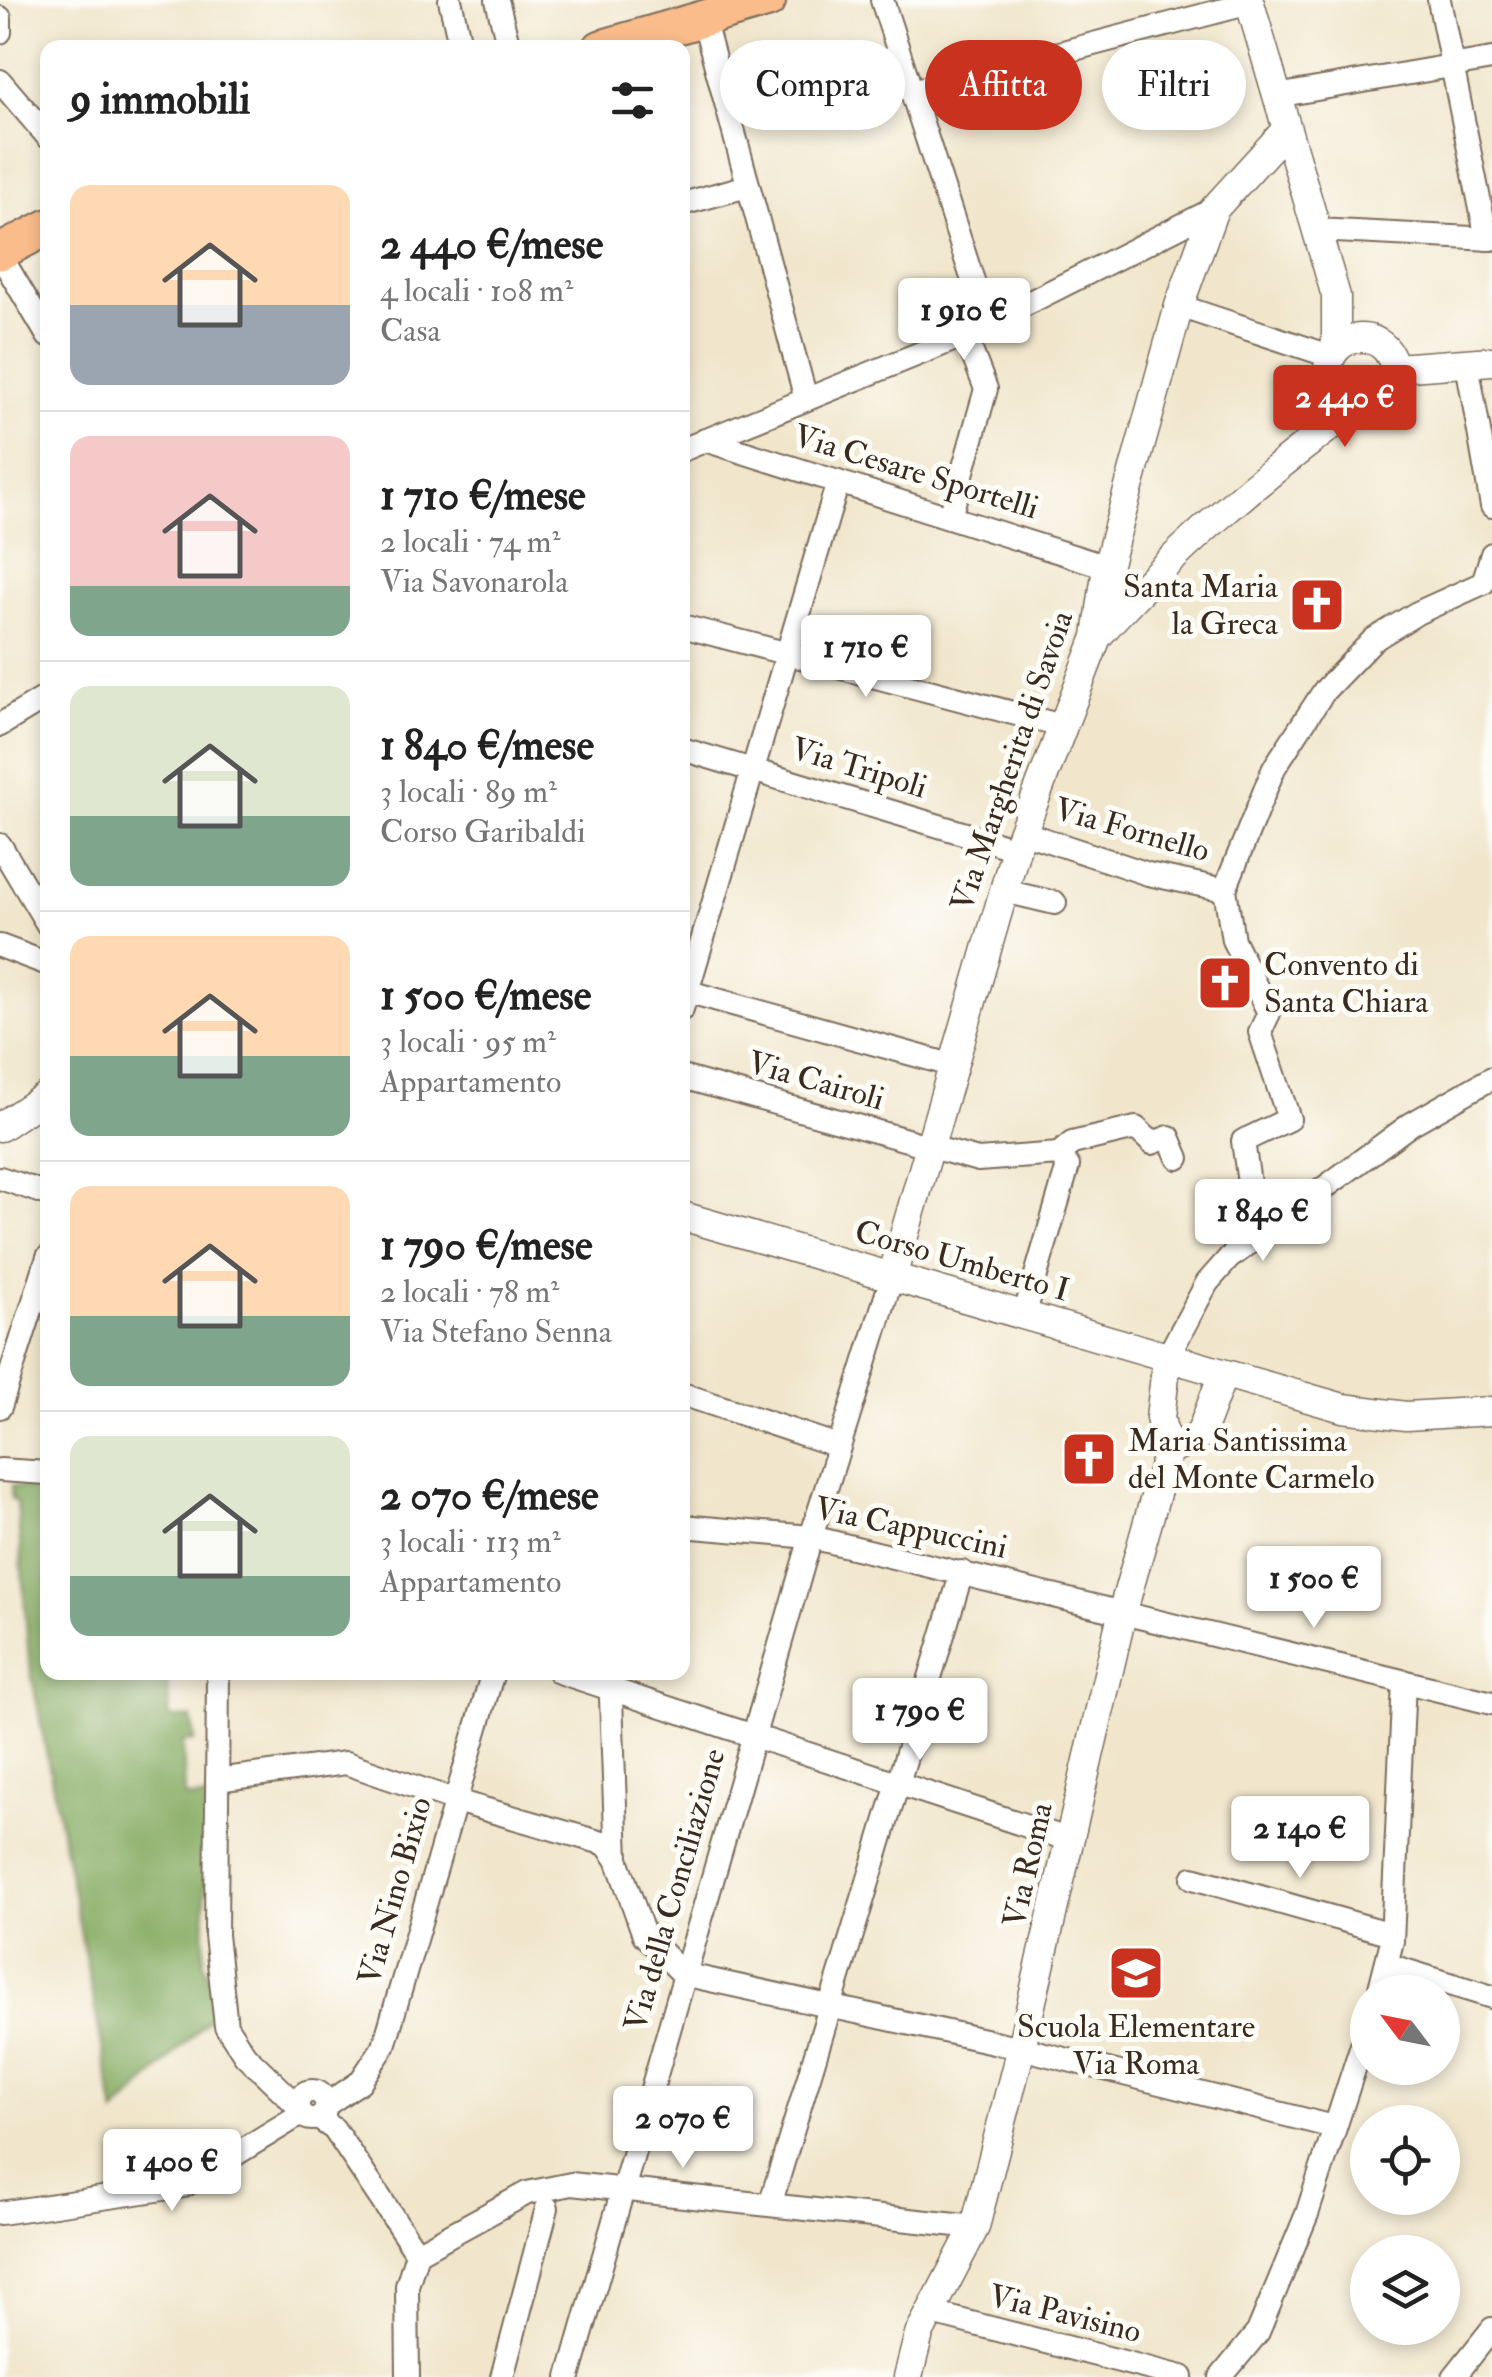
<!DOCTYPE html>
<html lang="it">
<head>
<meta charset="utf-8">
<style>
	:root { --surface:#fff; --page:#f6f6f6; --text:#222; --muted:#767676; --line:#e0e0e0; --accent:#c8321e }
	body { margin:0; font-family:"IM FELL Double Pica",serif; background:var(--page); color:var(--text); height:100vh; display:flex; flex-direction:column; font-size:38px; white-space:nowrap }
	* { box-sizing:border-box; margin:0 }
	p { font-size:32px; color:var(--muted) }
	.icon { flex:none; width:55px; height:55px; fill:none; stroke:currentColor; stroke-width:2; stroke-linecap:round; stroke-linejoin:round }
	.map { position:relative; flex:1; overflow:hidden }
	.side { position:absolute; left:40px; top:40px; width:650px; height:1640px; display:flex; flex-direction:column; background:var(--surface); border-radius:20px; box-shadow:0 5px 15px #0003 }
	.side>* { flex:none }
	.top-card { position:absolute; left:720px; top:40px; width:620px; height:90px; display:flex; gap:20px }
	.needle { width:65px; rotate:302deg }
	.fabs { position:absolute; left:1350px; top:1975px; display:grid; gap:20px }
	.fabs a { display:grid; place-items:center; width:110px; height:110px; border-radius:50%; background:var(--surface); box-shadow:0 5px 15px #0003; font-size:50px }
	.price { position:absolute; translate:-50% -85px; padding:0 22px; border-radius:10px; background:#fff; color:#222; font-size:32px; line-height:65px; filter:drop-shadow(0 2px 5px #0008) }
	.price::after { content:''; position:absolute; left:50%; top:60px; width:30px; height:22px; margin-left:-15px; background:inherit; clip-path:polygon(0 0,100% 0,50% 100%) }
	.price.on { background:var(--accent); color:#fff }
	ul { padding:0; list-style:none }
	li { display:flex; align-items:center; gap:30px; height:250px; padding:0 30px }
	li+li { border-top:2px solid var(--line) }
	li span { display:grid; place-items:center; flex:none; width:280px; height:200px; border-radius:20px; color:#555 }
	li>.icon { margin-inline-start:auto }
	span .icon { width:120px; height:120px; fill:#fffc; stroke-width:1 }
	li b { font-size:42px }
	h2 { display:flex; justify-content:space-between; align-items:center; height:120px; padding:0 30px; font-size:42px }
	.chip { padding:0 35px; border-radius:45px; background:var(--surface); box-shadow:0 5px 15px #0003; font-size:35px; line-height:90px }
	.chip.on { background:var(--accent); color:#fff }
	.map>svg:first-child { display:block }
	.forest { fill:#84aa60; stroke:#606a3f; stroke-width:2.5 }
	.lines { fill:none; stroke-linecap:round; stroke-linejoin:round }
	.minor-casing { stroke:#7b6c5b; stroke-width:26 }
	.tertiary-casing { stroke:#7b6c5b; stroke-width:31 }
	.primary-casing { stroke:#7b6c5b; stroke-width:39 }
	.minor { stroke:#fff; stroke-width:22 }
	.tertiary { stroke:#fff; stroke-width:28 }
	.primary { stroke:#f9bc8a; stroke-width:35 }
	.labels { text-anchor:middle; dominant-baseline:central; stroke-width:10; stroke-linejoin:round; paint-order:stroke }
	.street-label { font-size:32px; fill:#3b2a1e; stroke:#fdfcf7 }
	.poi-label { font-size:32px; fill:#3b2a1e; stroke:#fdfcf7; text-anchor:start }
</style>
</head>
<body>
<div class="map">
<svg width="1492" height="2377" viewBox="0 0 1492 2377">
	<rect width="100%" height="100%" fill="#fdfcf7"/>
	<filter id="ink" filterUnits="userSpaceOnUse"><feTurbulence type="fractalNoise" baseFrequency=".01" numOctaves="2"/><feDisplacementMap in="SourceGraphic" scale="20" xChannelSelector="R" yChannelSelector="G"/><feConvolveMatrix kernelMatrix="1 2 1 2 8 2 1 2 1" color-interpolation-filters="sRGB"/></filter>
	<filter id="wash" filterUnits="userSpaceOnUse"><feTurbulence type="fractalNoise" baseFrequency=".0048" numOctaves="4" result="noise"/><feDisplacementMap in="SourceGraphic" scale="40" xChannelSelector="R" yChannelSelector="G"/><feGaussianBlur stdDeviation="2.25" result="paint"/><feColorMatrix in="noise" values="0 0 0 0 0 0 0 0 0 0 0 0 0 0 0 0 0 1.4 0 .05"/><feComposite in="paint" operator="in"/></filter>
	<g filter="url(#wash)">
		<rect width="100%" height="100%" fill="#f1e6cc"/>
		<polygon class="forest" points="12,1486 47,1490 48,1672 159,1673 159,1678 167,1679 170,1718 192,1718 195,1741 183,1742 185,1798 207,1798 204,1962 219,2009 115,2114 29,1661 17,1503 11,1498"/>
	</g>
	<g filter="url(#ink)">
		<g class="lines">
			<g class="minor-casing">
				<g id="minor">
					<polyline points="450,0 461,48"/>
					<polyline points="497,0 509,48"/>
					<polyline points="882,0 987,324"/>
					<polyline points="1439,0 1487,239"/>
					<polyline points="0,18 0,32"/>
					<polyline points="703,18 806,399"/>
					<polyline points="0,81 48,137"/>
					<polyline points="914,91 1250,3"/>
					<polyline points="1276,96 1492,59"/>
					<polyline points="682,204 748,186"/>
					<polyline points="1316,230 1492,239"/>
					<polyline points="0,255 48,336"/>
					<polyline points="1179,306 1330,356"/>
					<polyline points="1467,363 1492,506"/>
					<polyline points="705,440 1107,567"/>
					<polyline points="682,450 965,335 1214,209"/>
					<polyline points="950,517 986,389 965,335"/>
					<polyline points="1483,583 1492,554"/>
					<polyline points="682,626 1062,726"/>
					<polyline points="0,725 48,696"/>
					<polyline points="682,749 1016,849"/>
					<polyline points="1022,832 1148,874 1225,890"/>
					<polyline points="0,845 48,925"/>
					<polyline points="1004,891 1055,903"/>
					<polyline points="0,946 48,964"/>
					<polyline points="682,990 951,1065"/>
					<polyline points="682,1009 838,482"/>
					<polyline points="682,1077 978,1160 1059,1154 1068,1166 1024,1316"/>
					<polyline points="1059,1154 1072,1143 1136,1128 1152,1143 1169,1137 1178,1158"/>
					<polyline points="0,1178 48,1194"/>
					<polyline points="1270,1224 1251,1197 1243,1141 1289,1119 1260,1032 1269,1013 1233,940 1225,889 1274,768 1324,691 1373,640 1417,613 1483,583"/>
					<polyline points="1167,1358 1207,1283 1229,1258 1411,1124 1492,1078"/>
					<polyline points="682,1394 838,1446"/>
					<polyline points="0,1407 48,1257"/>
					<polyline points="0,1470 48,1473"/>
					<polyline points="682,1526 811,1537 1492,1703"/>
					<polyline points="218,1672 216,1935 226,2026 245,2055 298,2106"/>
					<polyline points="559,1672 1070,1840"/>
					<polyline points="610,1672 617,1859"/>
					<polyline points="217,1780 346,1763 456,1801 606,1844 617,1859 644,1935 683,1974 1021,2048 1334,2127"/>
					<polyline points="1193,1878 1392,1934"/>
					<polyline points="1388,1965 1492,1997"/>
					<polyline points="1379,1992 1392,1941 1404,1681"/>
					<circle cx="312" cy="2105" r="14"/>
					<polyline points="326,2105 360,2082 384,2046 493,1672"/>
					<polyline points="318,2118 334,2129 417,2253 407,2286 408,2377"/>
					<polyline points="770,2205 962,1572"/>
					<polyline points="0,2213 184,2186 301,2114"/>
					<polyline points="417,2253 527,2193 571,2184 975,2227"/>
					<polyline points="932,2313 1182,2377"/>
					<polyline points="502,2377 547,2208"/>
					<polyline points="569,2377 811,1537 892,1277"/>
					<polyline points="1221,2377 1258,2332 1307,2214 1368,2026"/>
					<polyline points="1454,2377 1492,2329"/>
				</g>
			</g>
			<g class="tertiary-casing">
				<g id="tertiary">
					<polyline points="1249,0 1336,296 1336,348"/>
					<circle cx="1361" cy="371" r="33"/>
					<polyline points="1395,368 1492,361"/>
					<path d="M1097,637c77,-88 168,-163 262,-232"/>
					<polyline points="0,1127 48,1095"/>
					<polyline points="682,1216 1343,1408 1406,1416 1492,1411"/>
					<polyline points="892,1277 1016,849 1097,637 1107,567 1179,306 1214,209 1286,130"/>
					<polyline points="1168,1451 1200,1435 1223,1374"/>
					<polyline points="908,2377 919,2334 975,2227 1021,2048 1123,1610 1168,1451 1160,1418 1167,1358"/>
				</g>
			</g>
			<g class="primary-casing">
				<g id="primary">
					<polyline points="601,48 768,0"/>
					<polyline points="0,252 48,227"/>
				</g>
			</g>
			<use href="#minor" class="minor"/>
			<use href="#tertiary" class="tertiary"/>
			<use href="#primary" class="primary"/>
		</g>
	</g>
	<defs>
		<g id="church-square" transform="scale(2.875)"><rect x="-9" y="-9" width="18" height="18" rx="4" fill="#c8321e" stroke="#fdfcf7"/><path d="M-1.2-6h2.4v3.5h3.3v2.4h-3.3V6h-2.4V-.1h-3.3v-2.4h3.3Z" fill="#fff"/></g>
		<g id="school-square" transform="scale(2.875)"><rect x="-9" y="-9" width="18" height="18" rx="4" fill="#c8321e" stroke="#fdfcf7"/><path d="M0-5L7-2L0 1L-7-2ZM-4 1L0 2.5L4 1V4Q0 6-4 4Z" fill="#fff"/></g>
	</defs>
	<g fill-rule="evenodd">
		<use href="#church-square" x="1317" y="605"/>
		<use href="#church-square" x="1225" y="983"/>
		<use href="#church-square" x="1089" y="1459"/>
		<use href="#school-square" x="1136" y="1973"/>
	</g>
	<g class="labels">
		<g class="street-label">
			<text transform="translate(916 472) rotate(17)">Via Cesare Sportelli</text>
			<text transform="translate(1012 761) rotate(-71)">Via Margherita di Savoia</text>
			<text transform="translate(859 768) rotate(17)">Via Tripoli</text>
			<text transform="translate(1132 830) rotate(16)">Via Fornello</text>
			<text transform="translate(816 1081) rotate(16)">Via Cairoli</text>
			<text transform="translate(962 1261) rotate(16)">Corso Umberto I</text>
			<text transform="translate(911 1528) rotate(12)">Via Cappuccini</text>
			<text transform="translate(1028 1865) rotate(-77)">Via Roma</text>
			<text transform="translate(675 1890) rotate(-74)">Via della Conciliazione</text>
			<text transform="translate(395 1891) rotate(-74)">Via Nino Bixio</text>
			<text transform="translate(1065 2314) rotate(14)">Via Pavisino</text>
		</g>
		<g class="poi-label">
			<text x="1278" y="587" text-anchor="end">Santa Maria<tspan x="1278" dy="37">la Greca</tspan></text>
			<text x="1264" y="965">Convento di<tspan x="1264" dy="37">Santa Chiara</tspan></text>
			<text x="1128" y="1441">Maria Santissima<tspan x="1128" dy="37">del Monte Carmelo</tspan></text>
			<text x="1136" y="2027" text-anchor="middle">Scuola Elementare<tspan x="1136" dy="37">Via Roma</tspan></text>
		</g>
	</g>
</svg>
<div class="fabs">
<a><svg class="needle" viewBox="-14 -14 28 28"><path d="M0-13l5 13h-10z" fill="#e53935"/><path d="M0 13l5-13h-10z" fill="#767676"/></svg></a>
<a><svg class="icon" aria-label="locate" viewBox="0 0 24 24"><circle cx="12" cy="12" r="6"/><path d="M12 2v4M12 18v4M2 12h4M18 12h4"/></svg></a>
<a><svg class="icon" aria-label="layers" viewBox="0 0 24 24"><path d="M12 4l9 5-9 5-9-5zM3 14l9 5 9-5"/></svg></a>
</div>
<b class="price" style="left:964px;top:363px">1 910 €</b>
<b class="price on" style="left:1345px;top:450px">2 440 €</b>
<b class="price" style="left:866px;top:700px">1 710 €</b>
<b class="price" style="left:1263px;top:1264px">1 840 €</b>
<b class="price" style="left:1314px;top:1631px">1 500 €</b>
<b class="price" style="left:920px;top:1763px">1 790 €</b>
<b class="price" style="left:1300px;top:1881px">2 140 €</b>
<b class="price" style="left:683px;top:2171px">2 070 €</b>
<b class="price" style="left:172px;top:2214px">1 400 €</b>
<div class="top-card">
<a class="chip">Compra</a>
<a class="chip on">Affitta</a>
<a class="chip">Filtri</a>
</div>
<section class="side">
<h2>9 immobili<svg class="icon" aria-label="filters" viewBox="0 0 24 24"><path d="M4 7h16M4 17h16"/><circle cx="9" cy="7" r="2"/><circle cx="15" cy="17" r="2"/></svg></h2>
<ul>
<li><span style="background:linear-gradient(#ffd9b3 60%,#9aa5b1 0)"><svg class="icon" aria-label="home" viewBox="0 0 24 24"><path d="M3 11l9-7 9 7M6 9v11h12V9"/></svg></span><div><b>2 440 €/mese</b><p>4 locali · 108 m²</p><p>Casa</p></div></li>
<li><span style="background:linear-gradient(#f6c9c9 75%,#7fa58c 0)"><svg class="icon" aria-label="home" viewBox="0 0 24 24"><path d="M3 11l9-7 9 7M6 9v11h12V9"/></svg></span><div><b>1 710 €/mese</b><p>2 locali · 74 m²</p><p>Via Savonarola</p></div></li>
<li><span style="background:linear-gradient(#dfe7d0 65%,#7fa58c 0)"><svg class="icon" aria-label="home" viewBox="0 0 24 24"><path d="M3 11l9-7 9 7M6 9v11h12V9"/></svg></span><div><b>1 840 €/mese</b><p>3 locali · 89 m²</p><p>Corso Garibaldi</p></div></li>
<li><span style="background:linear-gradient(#ffd9b3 60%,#7fa58c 0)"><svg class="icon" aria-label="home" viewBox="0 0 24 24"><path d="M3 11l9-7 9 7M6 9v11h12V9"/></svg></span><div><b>1 500 €/mese</b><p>3 locali · 95 m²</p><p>Appartamento</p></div></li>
<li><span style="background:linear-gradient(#ffd9b3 65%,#7fa58c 0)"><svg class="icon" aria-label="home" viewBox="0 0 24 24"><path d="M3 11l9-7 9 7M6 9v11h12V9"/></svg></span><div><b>1 790 €/mese</b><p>2 locali · 78 m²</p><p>Via Stefano Senna</p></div></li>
<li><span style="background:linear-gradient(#dfe7d0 70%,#7fa58c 0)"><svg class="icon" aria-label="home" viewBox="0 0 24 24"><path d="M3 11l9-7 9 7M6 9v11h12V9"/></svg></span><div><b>2 070 €/mese</b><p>3 locali · 113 m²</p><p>Appartamento</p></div></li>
</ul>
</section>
</div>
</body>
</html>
